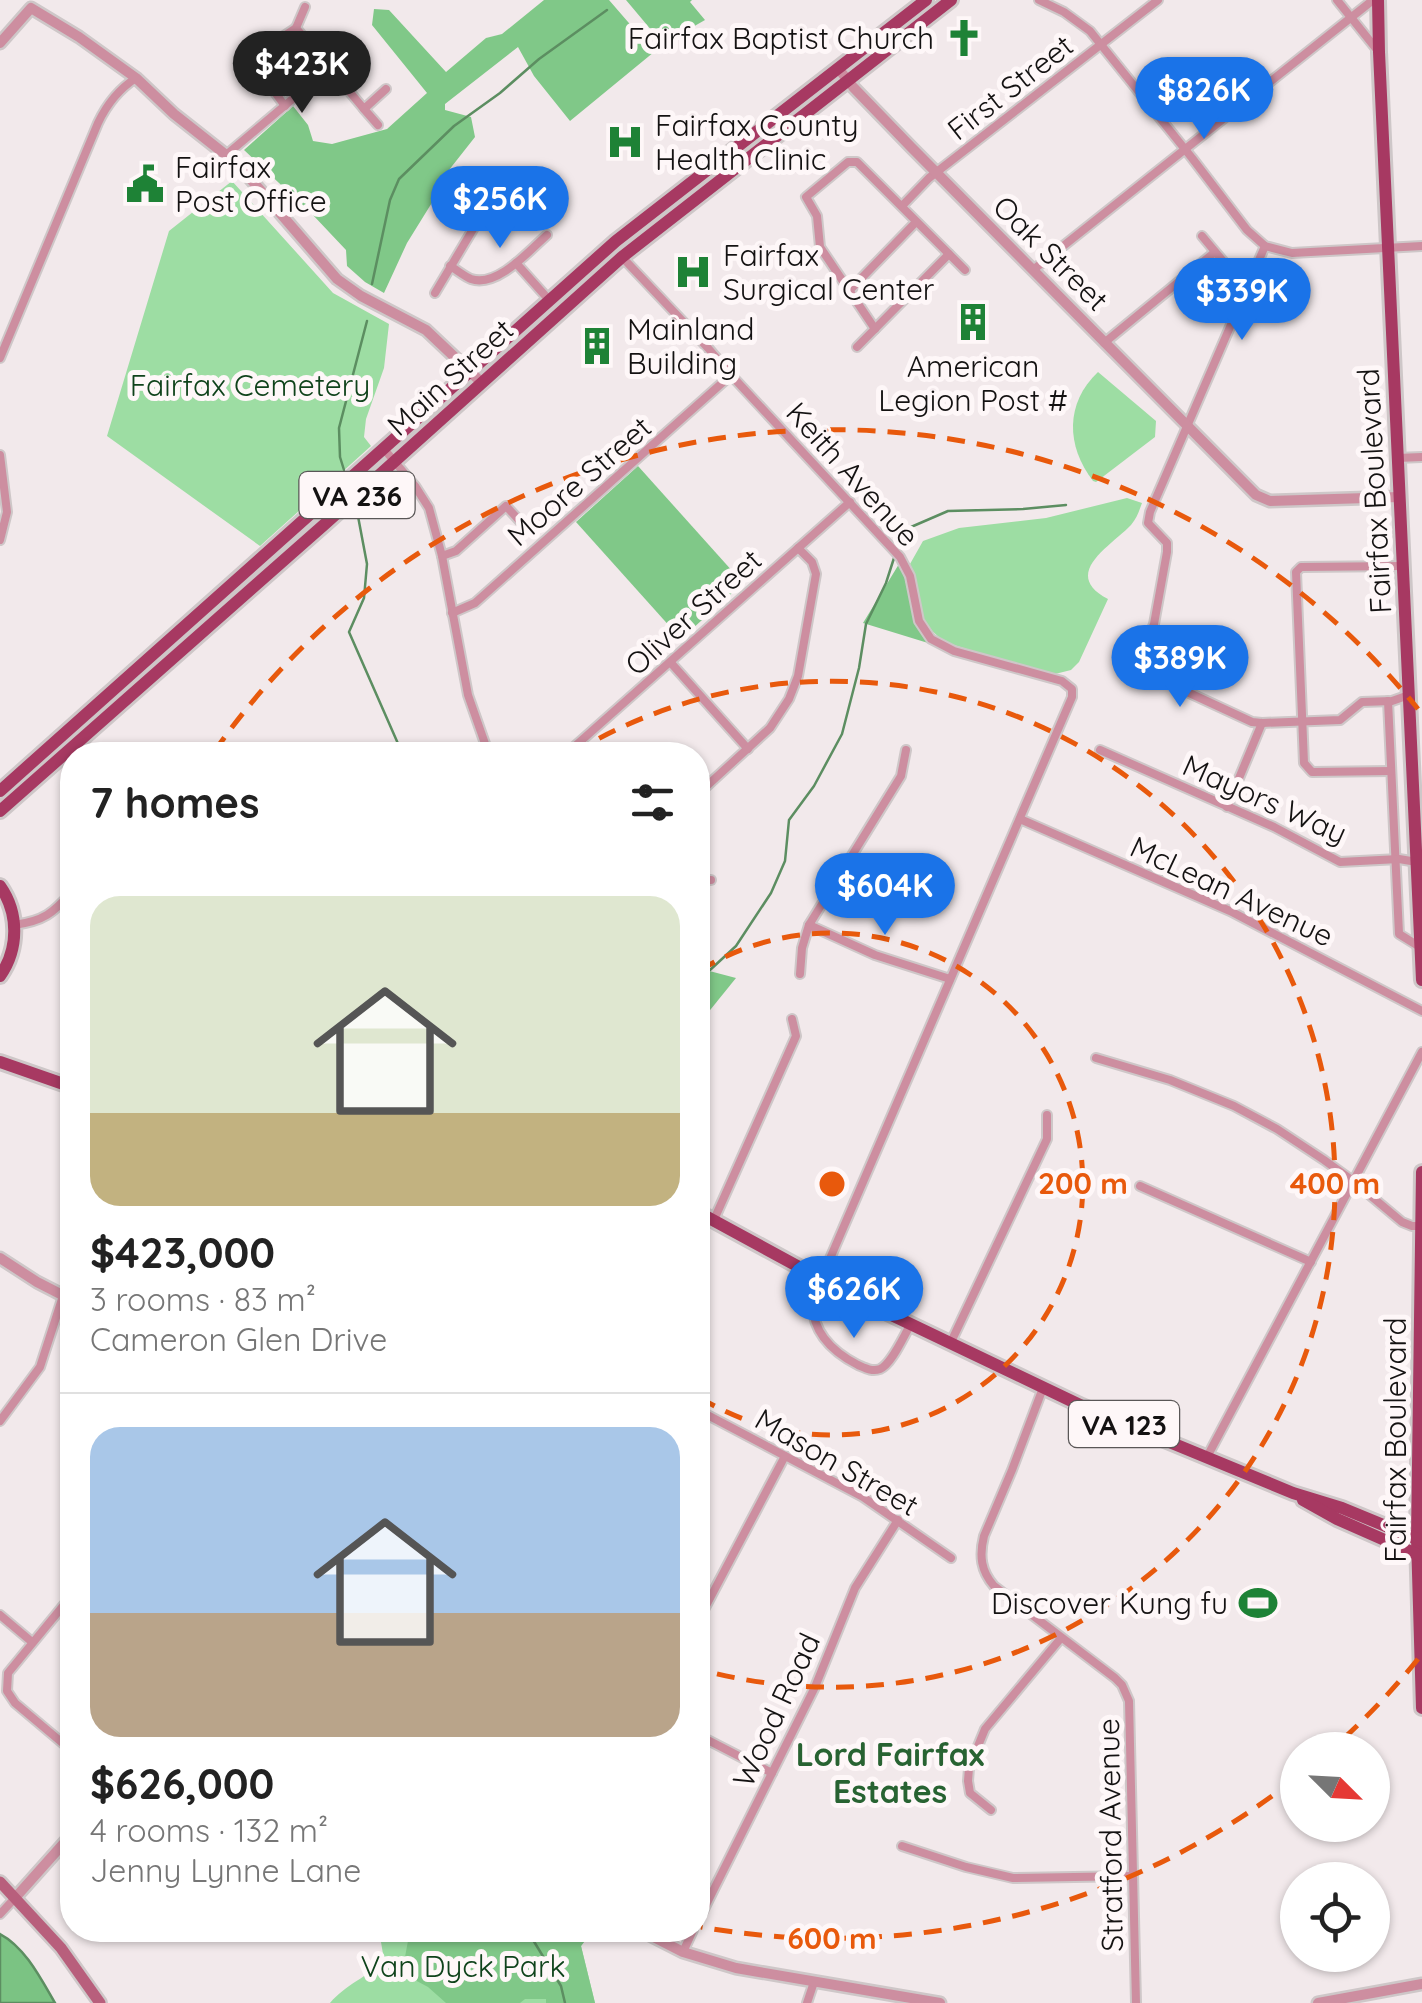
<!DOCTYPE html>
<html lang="en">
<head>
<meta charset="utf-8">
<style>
	:root { --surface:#fff; --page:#f6f6f6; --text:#222; --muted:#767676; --line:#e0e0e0; --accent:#1a73e8 }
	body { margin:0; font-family:Quicksand,sans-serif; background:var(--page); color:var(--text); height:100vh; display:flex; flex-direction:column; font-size:38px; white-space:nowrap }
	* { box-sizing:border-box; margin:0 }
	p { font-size:32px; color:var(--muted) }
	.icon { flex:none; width:55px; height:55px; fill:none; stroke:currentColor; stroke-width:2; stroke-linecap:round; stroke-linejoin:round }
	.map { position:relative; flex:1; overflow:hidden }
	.drawer { position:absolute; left:60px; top:742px; width:650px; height:1200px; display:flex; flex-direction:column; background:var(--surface); border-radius:40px; box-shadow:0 2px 8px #0004 }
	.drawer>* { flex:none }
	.needle { width:65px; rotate:114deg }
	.controls { position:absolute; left:1280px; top:1732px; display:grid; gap:20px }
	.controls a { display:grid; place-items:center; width:110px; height:110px; border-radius:50%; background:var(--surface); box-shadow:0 2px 8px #0004; font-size:50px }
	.price { position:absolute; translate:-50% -85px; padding:0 22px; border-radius:35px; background:var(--accent); color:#fff; font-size:32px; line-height:65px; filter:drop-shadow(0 2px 5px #0008) }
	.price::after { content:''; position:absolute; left:50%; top:60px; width:30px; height:22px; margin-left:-15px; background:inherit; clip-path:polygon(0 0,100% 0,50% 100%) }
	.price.selected { background:#222; color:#fff }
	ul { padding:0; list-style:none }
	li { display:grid; align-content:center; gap:20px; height:530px; padding:0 30px }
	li+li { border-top:2px solid var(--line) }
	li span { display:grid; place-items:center; height:310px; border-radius:30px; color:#555 }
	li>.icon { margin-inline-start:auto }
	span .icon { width:180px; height:180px; fill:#fffc; stroke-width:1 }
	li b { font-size:42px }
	h2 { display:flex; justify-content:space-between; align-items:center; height:120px; padding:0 30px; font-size:42px }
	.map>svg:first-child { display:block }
	.green { fill:#9ddda3 }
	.forest { fill:#80c888 }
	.water { fill:#7bc383; stroke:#5c8e61; stroke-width:2.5 }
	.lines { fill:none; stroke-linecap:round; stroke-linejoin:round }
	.stream { stroke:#5c8e61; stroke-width:2.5 }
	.minor-casing { stroke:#cec7c8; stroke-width:12 }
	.tertiary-casing { stroke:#cec7c8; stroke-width:15 }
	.secondary-casing { stroke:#cec7c8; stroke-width:16 }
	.primary-casing { stroke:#cec7c8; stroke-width:18 }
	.minor { stroke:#cd8ea0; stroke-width:8 }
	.tertiary { stroke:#cd8ea0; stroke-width:10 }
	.secondary { stroke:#b85f7c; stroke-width:11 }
	.primary { stroke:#a73962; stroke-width:12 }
	.ring { fill:none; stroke:#e8590c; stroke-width:5; stroke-dasharray:18 12 }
	.labels { text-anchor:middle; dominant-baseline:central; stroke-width:10; stroke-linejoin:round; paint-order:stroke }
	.shield { fill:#fef7f8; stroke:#5a5757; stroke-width:2.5 }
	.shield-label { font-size:28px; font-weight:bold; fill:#141212 }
	.poi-label { font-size:30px; fill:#141212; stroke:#fef7f8; text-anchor:start }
	.street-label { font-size:30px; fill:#141212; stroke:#fef7f8 }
	.park-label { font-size:30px; fill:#0f431b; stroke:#fef7f8 }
	.neighbourhood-label { font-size:32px; font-weight:bold; fill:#286332; stroke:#fef7f8 }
	.centre { fill:#e8590c; stroke:#fef7f8; stroke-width:5 }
	.ring-label { font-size:30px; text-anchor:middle; font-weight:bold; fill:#e8590c; stroke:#fef7f8; stroke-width:10; stroke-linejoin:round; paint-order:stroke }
</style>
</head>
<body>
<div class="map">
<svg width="1422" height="2003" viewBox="0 0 1422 2003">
	<rect width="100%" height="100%" fill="#f2e9eb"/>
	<g class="green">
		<polygon points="232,181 333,293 389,324 384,368 366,419 364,437 371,446 260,546 107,436 169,231"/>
		<path d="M1098,372l58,49 -1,16 -59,45 -3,-1c-27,-35 -28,-78 5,-109z"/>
		<path d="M1127,498l15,5c-3,8 -5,15 -11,22 -20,21 -71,49 -23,74l-29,63 -8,8 -20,5 -107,-33 -16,-15 -6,-12 -6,-36 -6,-15 13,-23 36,-13 87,-10z"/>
		<path d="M379,1930h214l-12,16 14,57h-265c16,-19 38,-26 54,-43z"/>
	</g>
	<g class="forest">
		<polygon points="544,0 609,0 654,52 570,121 534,76 518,47 445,104 445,110 471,117 475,137 434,189 433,201 407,243 384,293 365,282 347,266 346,250 312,214 244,150 293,106 308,125 313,141 332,144 387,129 427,93 372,25 374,9 389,10 446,72 486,38 502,34"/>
		<polygon points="626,0 692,0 690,2 705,20 663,44"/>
		<polygon points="638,466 743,583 681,639 576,522"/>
		<polygon points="899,564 905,579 914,620 928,643 863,623"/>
		<polygon points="698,968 736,978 698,1025"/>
		<polygon points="410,1930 593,1930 581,1946 595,2003 546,2003 546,1999 525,1999 520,2003 446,2003 428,1987 413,1979 405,1957"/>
	</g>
	<path class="water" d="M0,1934c25,13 41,45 55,69h-55z"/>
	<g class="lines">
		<g class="stream">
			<polyline points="372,284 390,200 399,179 454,126 500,93 539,59 607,10"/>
			<polyline points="344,470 340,457 339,428 367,321"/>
			<polyline points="357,511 367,564 364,598 349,632 403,755"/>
			<polyline points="899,548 911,527 948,511 1023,509 1066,505"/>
			<polyline points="698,970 710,970 736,946 771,893 785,861 789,820 814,786 842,734 859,668 866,624 886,583 894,558"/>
			<polyline points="527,1930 561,1986 565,2003"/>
		</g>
		<g class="minor-casing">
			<g id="minor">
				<polyline points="1039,0 1064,12 1090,31 1192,158 1247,230 1265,246 1292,253 1422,246"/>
				<polyline points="1337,0 1378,51"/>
				<polyline points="305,7 296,28 364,109 386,89"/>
				<polyline points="278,40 296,28"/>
				<polyline points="246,53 285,106"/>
				<polyline points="364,109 378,125"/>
				<polyline points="226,155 352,49"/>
				<polyline points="902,206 929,178 1158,0"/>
				<polyline points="1202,236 1228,267"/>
				<polyline points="1265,246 1150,512 1148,523 1167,543 1167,552 1154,624 1139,660 1140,666 1144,672 1252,722 1262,723 1340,720 1362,702 1392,701 1409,695"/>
				<path d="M621,256l87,92 23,27 169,182 10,19 9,45 12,18 23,12 108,30 10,8v8l-259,601c-3,32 18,53 45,67 7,3 14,7 22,4 12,-5 24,-34 31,-45"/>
				<polyline points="516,263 550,301"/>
				<path d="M450,266c7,4 14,10 21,13 26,9 58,-28 76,-44"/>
				<polyline points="1033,270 1373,0"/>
				<polyline points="849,291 916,222"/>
				<polyline points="435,293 497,189"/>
				<polyline points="875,329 820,247 817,216 806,197 848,162 857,162 965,270"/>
				<polyline points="1104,343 1215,252"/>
				<polyline points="857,347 949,254"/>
				<path d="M0,358l98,-235c9,-19 21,-34 38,-45"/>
				<polyline points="384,449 415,486 429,508 442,556 468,695 489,755"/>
				<polyline points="0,455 7,512 0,540"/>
				<polyline points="1397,458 1422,457"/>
				<polyline points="442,556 456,551 506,506 528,530"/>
				<polyline points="452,613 475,603 731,375"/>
				<polyline points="671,663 748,749"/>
				<polyline points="1388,701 1399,934 1420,947"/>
				<polyline points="1100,750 1274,827 1340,862 1399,859 1417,862"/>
				<polyline points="565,755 850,502"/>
				<polyline points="1391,771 1312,772 1304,763 1296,572 1301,567 1402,566"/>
				<polyline points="698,794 770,728 789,699 798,676 816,574 812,562 798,548"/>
				<polyline points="1227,807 1262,723"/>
				<polyline points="1020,819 1230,911 1422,1011"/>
				<polyline points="698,880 711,880"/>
				<path d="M14,925c30,-4 39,-12 58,-33"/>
				<polyline points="809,925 875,955 950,979"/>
				<polyline points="800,974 802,948 809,925 901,776 906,750"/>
				<polyline points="1096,1058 1170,1080 1234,1106 1277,1129 1324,1160 1353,1181 1402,1222 1412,1226 1421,1226"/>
				<polyline points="1140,1186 1311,1262"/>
				<polyline points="713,1222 796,1036 792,1019"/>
				<polyline points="951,1342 1047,1139 1047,1115"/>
				<path d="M1043,1388l-31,82 -28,66c-5,20 -3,35 10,50l121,92 7,7 7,16 7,302"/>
				<polyline points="698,1410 863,1497 951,1558"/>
				<polyline points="0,1421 40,1367 63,1296"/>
				<polyline points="1207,1457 1422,1052"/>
				<polyline points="72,1595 8,1673 7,1691 15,1703 72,1751"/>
				<polyline points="0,1615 32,1642"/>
				<polyline points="698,1621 785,1456"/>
				<polyline points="698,1735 772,1773"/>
				<polyline points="991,1810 970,1793 968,1781 969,1768 985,1729 1061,1638"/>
				<polyline points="902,1846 966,1867 1013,1878 1133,1876"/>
				<polyline points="0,1914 15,1898"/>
				<polyline points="698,1921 815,1687 855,1588 898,1520"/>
				<polyline points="683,1952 693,1930"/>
				<polyline points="807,2003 814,1982"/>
			</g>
		</g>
		<g class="tertiary-casing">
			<g id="tertiary">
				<polyline points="0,43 31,8 79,37 136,78 174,114 226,155 248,176 337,279 361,296 426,330 481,382"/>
				<polyline points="838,68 853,87 911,147 1256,495 1270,501 1399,497"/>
				<polyline points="0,1258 37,1282 72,1300"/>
				<polyline points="15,1898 72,1834"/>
				<polyline points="640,1930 683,1952 736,1968 940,2003"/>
				<polyline points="1318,2003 1422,1984"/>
			</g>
		</g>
		<g class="secondary-casing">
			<polyline id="secondary" points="0,1882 61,1948 100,2003"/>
		</g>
		<g class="primary-casing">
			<g id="primary">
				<polyline points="1378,0 1379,52 1422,980"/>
				<polyline points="0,791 616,241 926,0"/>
				<polyline points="0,811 326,523 622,257 951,0"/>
				<path d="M0,886c19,27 19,63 0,90"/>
				<polyline points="0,1062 72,1087"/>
				<polyline points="1422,1172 1417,1539 1422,1708"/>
				<polyline points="698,1212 856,1298 1082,1406 1293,1493 1342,1508 1422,1541"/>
				<polyline points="1303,1500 1337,1519 1421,1556"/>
			</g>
		</g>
		<use href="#minor" class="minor"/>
		<use href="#tertiary" class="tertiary"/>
		<use href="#secondary" class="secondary"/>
		<use href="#primary" class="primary"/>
	</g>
	<g class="ring">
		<path d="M699 971A251 251 0 1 1 699 1397"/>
		<path d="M573 753A503 503 0 1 1 698 1669"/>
		<path d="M1418 1659A754 754 0 0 1 1332 1749M1296 1778A754 754 0 0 1 701 1927M214 752A754 754 0 0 1 1418 709"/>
	</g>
	<defs>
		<g id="church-bare" transform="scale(3)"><path d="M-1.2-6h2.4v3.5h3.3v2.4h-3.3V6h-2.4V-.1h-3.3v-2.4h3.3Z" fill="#1e8236" stroke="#fef7f8" stroke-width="2.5" paint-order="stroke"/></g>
		<g id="hospital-bare" transform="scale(3)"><path d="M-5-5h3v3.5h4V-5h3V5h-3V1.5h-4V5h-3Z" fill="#1e8236" stroke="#fef7f8" stroke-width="2.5" paint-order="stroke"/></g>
		<g id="civic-bare" transform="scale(3)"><path d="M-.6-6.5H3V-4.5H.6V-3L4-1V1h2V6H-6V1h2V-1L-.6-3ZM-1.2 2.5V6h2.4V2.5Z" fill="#1e8236" stroke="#fef7f8" stroke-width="2.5" paint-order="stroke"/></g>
		<g id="building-bare" transform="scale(3)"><path d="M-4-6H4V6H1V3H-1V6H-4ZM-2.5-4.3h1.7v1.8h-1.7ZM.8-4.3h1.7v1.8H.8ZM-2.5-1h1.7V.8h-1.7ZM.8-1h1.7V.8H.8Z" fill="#1e8236" stroke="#fef7f8" stroke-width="2.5" paint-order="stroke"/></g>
		<g id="stadium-bare" transform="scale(3)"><path d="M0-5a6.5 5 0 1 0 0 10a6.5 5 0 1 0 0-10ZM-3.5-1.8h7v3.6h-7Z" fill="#1e8236" stroke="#fef7f8" stroke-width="2.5" paint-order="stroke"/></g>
	</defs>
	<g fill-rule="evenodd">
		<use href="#church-bare" x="964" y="38"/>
		<use href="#hospital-bare" x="625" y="142"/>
		<use href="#civic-bare" x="145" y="184"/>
		<use href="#hospital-bare" x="693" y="272"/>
		<use href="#building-bare" x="973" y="322"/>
		<use href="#building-bare" x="597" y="346"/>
		<use href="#stadium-bare" x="1258" y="1603"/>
	</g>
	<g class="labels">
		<g class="shield">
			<rect x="299.5" y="472" width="115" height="46" rx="8"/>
			<rect x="1069" y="1401" width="110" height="46" rx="8"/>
		</g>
		<g class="shield-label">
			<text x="357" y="495">VA 236</text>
			<text x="1124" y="1424">VA 123</text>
		</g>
		<g class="poi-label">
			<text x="934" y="38" text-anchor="end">Fairfax Baptist Church</text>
			<text x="655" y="125">Fairfax County<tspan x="655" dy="34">Health Clinic</tspan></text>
			<text x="175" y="167">Fairfax<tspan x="175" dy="34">Post Office</tspan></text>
			<text x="723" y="255">Fairfax<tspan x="723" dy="34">Surgical Center</tspan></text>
			<text x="627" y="329">Mainland<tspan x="627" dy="34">Building</tspan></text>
			<text x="973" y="366" text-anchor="middle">American<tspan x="973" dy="34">Legion Post #</tspan></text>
			<text x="1228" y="1603" text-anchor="end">Discover Kung fu</text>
		</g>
		<g class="street-label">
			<text transform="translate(1010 87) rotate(-38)">First Street</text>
			<text transform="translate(1051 253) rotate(45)">Oak Street</text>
			<text transform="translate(450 377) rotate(-42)">Main Street</text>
			<text transform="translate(853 474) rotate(48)">Keith Avenue</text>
			<text transform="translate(579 481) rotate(-41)">Moore Street</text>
			<text transform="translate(1374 491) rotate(-93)">Fairfax Boulevard</text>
			<text transform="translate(693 612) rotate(-42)">Oliver Street</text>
			<text transform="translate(1265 799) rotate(24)">Mayors Way</text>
			<text transform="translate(1232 891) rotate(25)">McLean Avenue</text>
			<text transform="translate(1395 1440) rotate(-90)">Fairfax Boulevard</text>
			<text transform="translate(837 1462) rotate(30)">Mason Street</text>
			<text transform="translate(776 1710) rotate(-65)">Wood Road</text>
			<text transform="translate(1110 1835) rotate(-91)">Stratford Avenue</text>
		</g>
		<g class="park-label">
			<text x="250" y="385">Fairfax Cemetery</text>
			<text x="463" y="1966">Van Dyck Park</text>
		</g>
		<g class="neighbourhood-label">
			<text x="890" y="1754">Lord Fairfax<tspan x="890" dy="37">Estates</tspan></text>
		</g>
	</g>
	<circle cx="832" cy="1184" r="15" class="centre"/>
	<g class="ring-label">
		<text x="1083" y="1194">200 m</text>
		<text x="1335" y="1194">400 m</text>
		<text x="832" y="1949">600 m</text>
	</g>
</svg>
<div class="controls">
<a><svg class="needle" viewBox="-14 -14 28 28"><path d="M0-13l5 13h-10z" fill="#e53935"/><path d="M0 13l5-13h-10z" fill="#767676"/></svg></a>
<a><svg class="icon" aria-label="locate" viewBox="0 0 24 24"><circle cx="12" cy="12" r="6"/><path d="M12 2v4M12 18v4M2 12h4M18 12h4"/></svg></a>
</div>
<b class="price selected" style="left:302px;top:116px">$423K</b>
<b class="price" style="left:1204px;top:142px">$826K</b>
<b class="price" style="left:500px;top:251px">$256K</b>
<b class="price" style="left:1242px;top:343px">$339K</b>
<b class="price" style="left:1180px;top:710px">$389K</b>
<b class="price" style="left:885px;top:938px">$604K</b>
<b class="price" style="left:854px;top:1341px">$626K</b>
<section class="drawer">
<h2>7 homes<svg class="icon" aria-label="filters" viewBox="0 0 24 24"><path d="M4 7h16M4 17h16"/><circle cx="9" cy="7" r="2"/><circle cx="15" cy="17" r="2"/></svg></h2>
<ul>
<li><span style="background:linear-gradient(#dfe7d0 70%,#c2b280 0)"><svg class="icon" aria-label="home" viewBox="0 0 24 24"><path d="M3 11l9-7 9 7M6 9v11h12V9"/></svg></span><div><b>$423,000</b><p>3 rooms · 83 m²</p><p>Cameron Glen Drive</p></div></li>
<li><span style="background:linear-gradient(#a9c7e8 60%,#b9a48a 0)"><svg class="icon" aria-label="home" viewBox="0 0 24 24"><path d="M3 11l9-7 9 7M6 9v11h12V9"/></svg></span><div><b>$626,000</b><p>4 rooms · 132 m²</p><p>Jenny Lynne Lane</p></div></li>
</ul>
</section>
</div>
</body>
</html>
